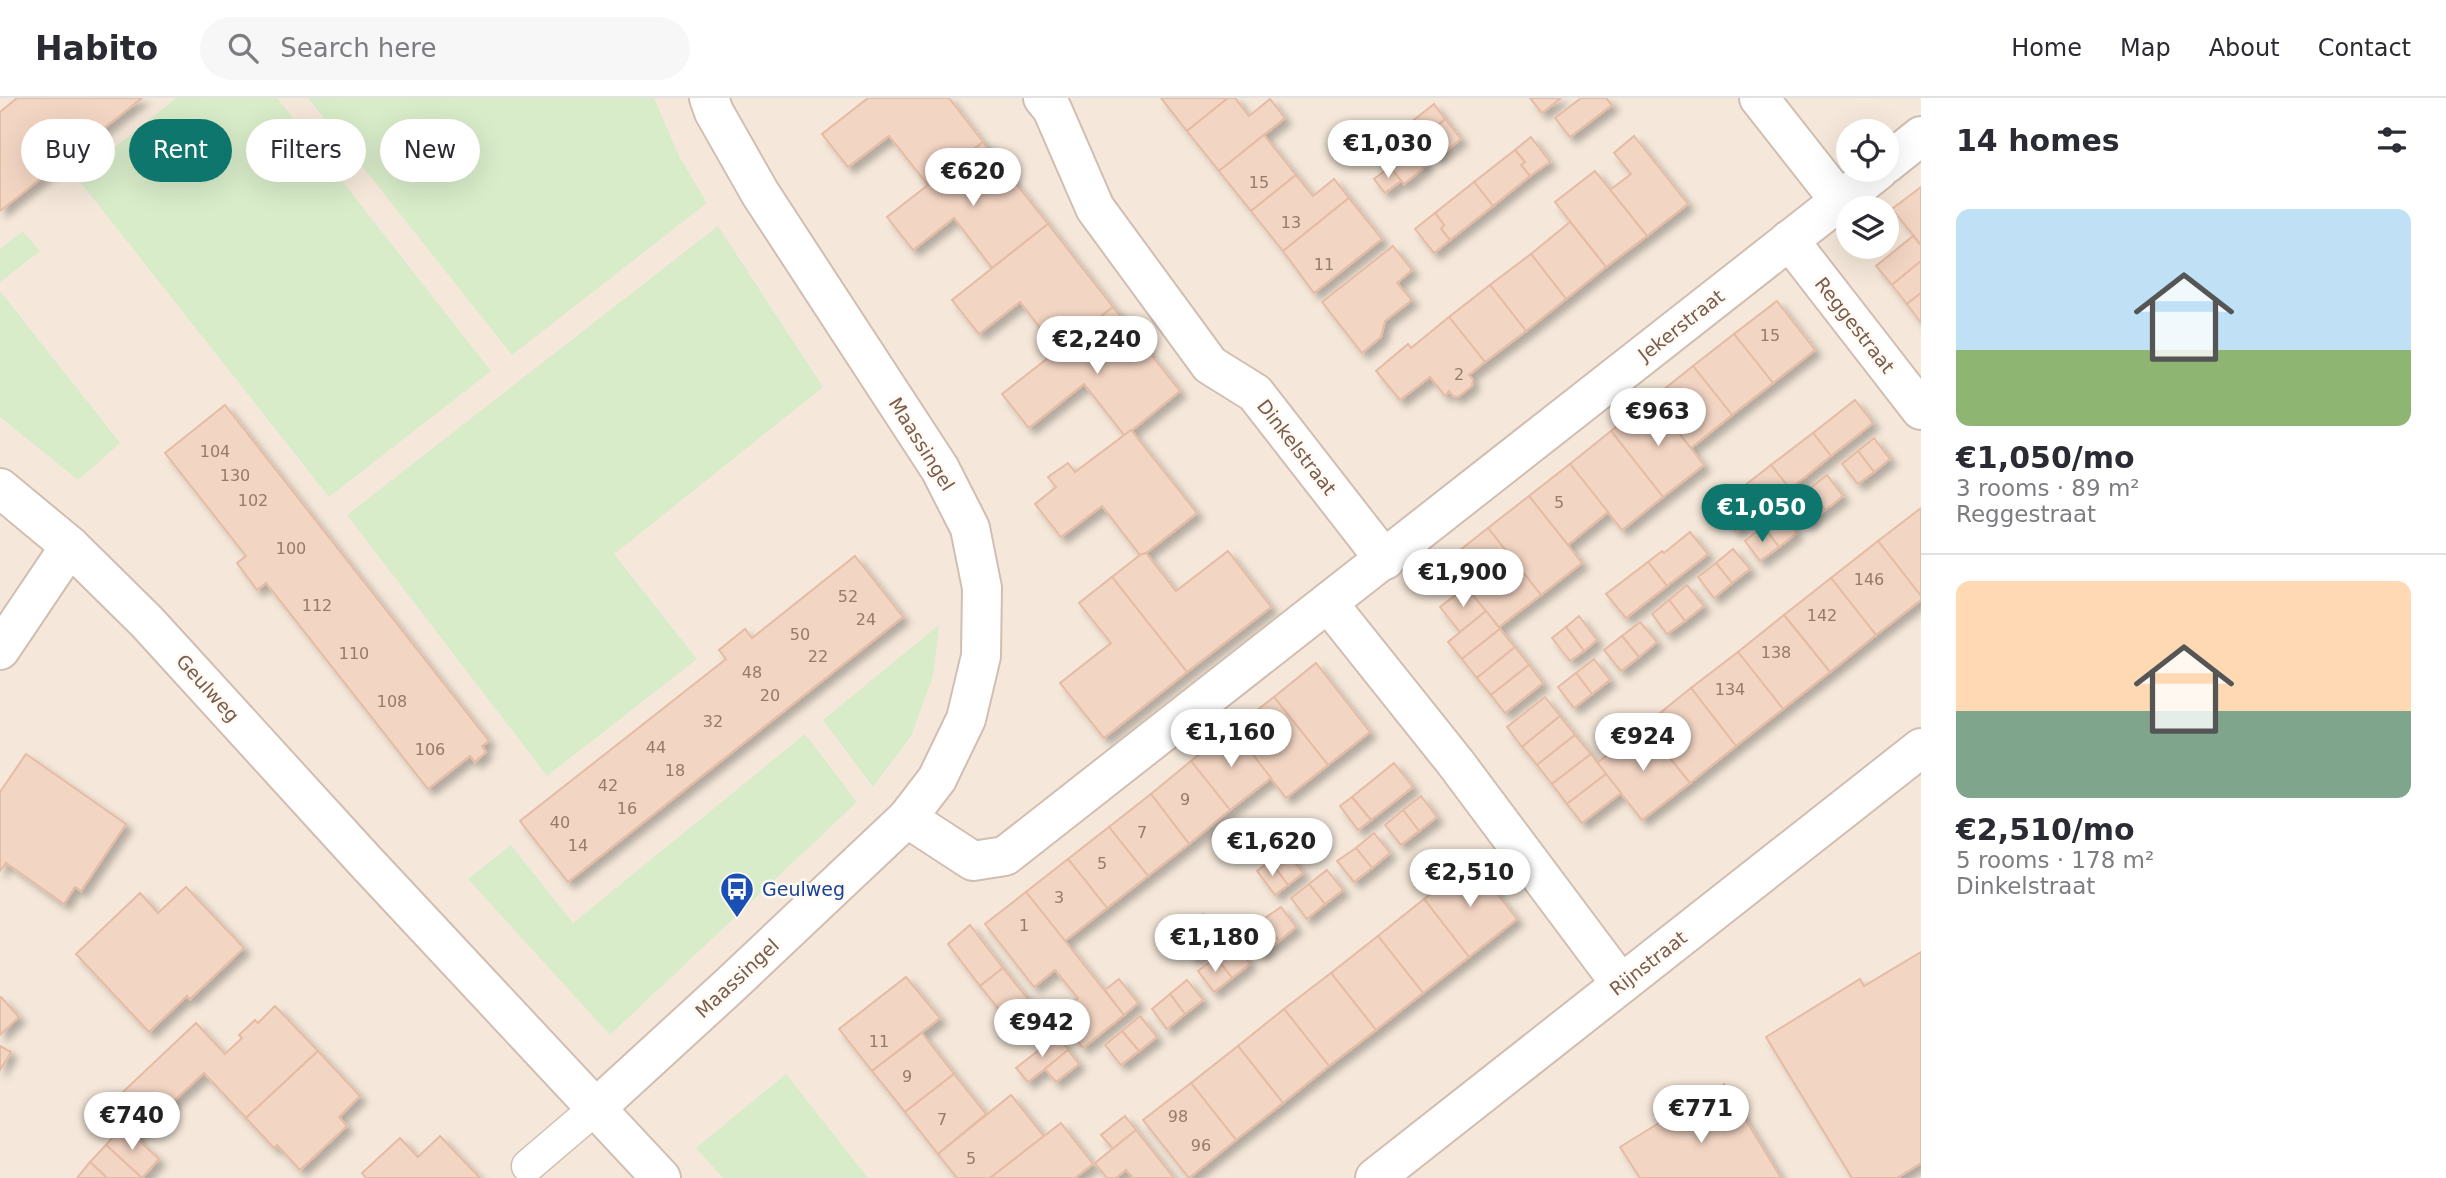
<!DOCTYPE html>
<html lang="en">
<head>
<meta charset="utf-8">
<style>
	:root { --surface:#fff; --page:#f7f7f7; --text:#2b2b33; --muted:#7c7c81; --line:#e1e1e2; --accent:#0f766e }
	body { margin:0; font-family:"DejaVu Sans",sans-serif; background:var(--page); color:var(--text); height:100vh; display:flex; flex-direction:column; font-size:26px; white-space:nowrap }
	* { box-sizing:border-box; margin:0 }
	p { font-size:23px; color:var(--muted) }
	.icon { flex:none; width:38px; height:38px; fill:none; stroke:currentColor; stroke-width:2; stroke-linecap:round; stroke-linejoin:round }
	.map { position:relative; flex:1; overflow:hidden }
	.side { display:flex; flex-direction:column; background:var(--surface); width:525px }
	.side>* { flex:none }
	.top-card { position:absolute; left:21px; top:21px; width:665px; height:63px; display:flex; gap:14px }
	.controls { position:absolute; left:1836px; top:21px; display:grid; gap:14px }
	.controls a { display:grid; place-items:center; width:63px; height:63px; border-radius:50%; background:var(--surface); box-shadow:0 7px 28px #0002; font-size:35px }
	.price { position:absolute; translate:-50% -60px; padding:0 16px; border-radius:24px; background:#fff; color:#222; font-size:23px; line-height:46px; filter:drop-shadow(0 2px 4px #0008) }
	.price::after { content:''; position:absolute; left:50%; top:42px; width:21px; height:16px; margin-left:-10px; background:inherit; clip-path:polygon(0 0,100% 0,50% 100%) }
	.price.active { background:var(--accent); color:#fff }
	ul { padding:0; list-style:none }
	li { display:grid; align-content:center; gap:14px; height:371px; padding:0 35px }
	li+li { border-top:2px solid var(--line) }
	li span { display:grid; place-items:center; height:217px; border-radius:14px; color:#555 }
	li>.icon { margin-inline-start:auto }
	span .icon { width:126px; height:126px; fill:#fffc; stroke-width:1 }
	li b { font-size:30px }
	h2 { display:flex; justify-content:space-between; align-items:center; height:84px; padding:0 35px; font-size:30px }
	.tag { padding:0 24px; border-radius:32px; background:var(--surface); box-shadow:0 7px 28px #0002; font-size:24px; line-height:63px }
	.tag.active { background:var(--accent); color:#fff }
	header { display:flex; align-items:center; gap:42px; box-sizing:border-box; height:98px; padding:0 35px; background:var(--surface); border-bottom:2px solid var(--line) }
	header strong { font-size:33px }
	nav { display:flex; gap:38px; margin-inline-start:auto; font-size:24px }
	.search { width:490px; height:63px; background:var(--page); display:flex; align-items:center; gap:18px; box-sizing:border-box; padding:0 24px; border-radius:38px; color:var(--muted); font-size:26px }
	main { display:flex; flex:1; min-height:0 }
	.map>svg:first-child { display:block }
	.residential { fill:#f5e8da; fill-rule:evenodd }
	.green { fill:#d8ecc9 }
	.building { fill:#f3d5c3; stroke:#e6bba3; stroke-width:2; filter:url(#shadow) }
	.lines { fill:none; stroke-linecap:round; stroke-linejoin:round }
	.service-casing { stroke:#d1beb0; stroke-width:35 }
	.minor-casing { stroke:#d1beb0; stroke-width:42 }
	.tertiary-casing { stroke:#d1beb0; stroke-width:42 }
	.service { stroke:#fff; stroke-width:32 }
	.minor { stroke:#fff; stroke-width:38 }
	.tertiary { stroke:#fff; stroke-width:38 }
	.labels { text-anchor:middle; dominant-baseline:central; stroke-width:5; stroke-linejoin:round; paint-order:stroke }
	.number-label { font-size:16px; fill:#987a6a }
	.street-label { font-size:19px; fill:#7a5c4d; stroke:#fffaf3 }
	.transit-label { font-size:19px; fill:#164399; stroke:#fffaf3; text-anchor:start }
</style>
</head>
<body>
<header>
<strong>Habito</strong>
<div class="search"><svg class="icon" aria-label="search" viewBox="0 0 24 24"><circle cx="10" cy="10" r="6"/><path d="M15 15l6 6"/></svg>Search here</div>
<nav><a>Home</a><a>Map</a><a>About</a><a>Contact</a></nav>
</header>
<main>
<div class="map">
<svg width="1921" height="1080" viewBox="0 0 1921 1080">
	<defs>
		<filter id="shadow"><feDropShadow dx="6" dy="6" stdDeviation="3.5" flood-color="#0004"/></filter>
	</defs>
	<rect width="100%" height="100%" fill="#fdf6ec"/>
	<path class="residential" d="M0,0h1921v1080h-1921zM1848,33h38v39h-38zM1848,110h38v39h-38z"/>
	<g class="green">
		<polygon points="176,0 277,0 491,273 329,399 77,80"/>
		<polygon points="308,0 654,0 679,58 707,105 512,257"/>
		<polygon points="718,128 823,289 614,456 697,561 547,678 347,417"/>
		<polygon points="23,133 40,153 0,184 0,151"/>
		<polygon points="0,193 120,345 78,382 0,319"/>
		<polygon points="939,527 933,578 911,638 873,689 823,622"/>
		<polygon points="805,636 857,704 610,937 468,781 511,747 573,825"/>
		<polygon points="786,976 868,1080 723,1080 696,1050"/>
	</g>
	<g class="building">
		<polygon points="17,0 142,0 0,113 0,14"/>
		<polygon points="868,0 949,0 983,44 928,87 889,38 848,69 822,36"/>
		<polygon points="1161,0 1228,0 1187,33"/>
		<polygon points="1228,0 1235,0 1249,18 1270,1 1285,20 1219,73 1187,33"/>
		<polygon points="1530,0 1561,0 1542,15"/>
		<polygon points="1581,0 1606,0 1612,7 1570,39 1555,20"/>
		<polygon points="1434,6 1445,21 1434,31 1437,35 1425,44 1410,25"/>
		<polygon points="1445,21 1461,41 1437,60 1425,44 1437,35 1434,31"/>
		<polygon points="1400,32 1415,52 1404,61 1401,57 1388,67 1376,52"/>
		<polygon points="1264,37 1296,77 1251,113 1219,73"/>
		<polygon points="1634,38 1688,106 1647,138 1610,92 1631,76 1614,55"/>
		<polygon points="1531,39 1550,64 1530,78 1521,67 1525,64 1515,52"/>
		<polygon points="983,44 1048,126 992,170 954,120 913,152 887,119"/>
		<polygon points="1415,52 1427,67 1404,86 1388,67 1401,57 1404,61"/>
		<polygon points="1515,52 1525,64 1521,67 1530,78 1493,108 1474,84"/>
		<polygon points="1390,69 1401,83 1385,95 1374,81"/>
		<polygon points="1595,73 1647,138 1606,169 1555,104"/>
		<polygon points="1296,77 1313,98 1334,81 1349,100 1283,153 1251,113"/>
		<polygon points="1474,84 1493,108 1450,142 1441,131 1444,127 1435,115"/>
		<polygon points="1921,89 1921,147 1892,111"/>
		<polygon points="1349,100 1382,141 1314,195 1283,153"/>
		<polygon points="1435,115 1444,127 1441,131 1450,142 1434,155 1415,131"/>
		<polygon points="1570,124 1606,169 1566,201 1531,156"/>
		<polygon points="1048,126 1113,209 1058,253 1020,204 979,236 952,202"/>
		<polygon points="1913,138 1921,147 1921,163 1892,187 1876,168"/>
		<polygon points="1393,148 1412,172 1397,185 1412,202 1385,223 1381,239 1362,255 1322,204"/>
		<polygon points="1531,156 1566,201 1526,233 1490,187"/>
		<polygon points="1921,163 1921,195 1907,206 1892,187"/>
		<polygon points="1490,187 1526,233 1485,264 1449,219"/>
		<polygon points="1921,195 1921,225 1907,206"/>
		<polygon points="1777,203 1815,252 1773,285 1734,236"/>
		<polygon points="1113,209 1180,293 1125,338 1084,286 1029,330 1002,296"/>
		<polygon points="1449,219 1485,264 1469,277 1473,282 1472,288 1458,299 1453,298 1449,293 1445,298 1430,279 1400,302 1376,273 1408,246 1411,250"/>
		<polygon points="1734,236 1773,285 1732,317 1693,268"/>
		<polygon points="1693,268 1732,317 1691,350 1652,301"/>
		<polygon points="1652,301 1704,367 1663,399 1611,333"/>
		<polygon points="1855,302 1873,325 1831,358 1813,335"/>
		<polygon points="225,307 489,643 482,648 486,654 475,664 470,658 428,691 266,485 257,492 237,465 246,458 165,355"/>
		<polygon points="1131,332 1197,415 1146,455 1140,457 1102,408 1061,439 1035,406 1056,389 1048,379 1068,365 1075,374"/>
		<polygon points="1611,333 1663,399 1622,432 1570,366"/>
		<polygon points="1813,335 1831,358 1790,391 1771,367"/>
		<polygon points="1874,340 1890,361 1874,374 1858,353"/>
		<polygon points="1858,353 1874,374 1858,386 1842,366"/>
		<polygon points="1570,366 1608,414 1568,447 1529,398"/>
		<polygon points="1771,367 1790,391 1748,423 1730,399"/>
		<polygon points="1827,377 1843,398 1825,412 1809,391"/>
		<polygon points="1809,391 1825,412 1807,426 1791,405"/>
		<polygon points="1529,398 1582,465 1541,497 1488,430"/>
		<polygon points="1730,399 1748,423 1736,434 1717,410"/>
		<polygon points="1921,410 1921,498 1878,443"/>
		<polygon points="1781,414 1797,435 1779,449 1763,428"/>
		<polygon points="1763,428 1779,449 1760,463 1745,443"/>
		<polygon points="1488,430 1541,497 1499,529 1445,464"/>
		<polygon points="1690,434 1708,456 1667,488 1648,464 1662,453 1664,455"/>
		<polygon points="1878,443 1921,498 1921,502 1876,537 1831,480"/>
		<polygon points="1733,451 1750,471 1732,485 1716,465"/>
		<polygon points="1228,453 1271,509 1187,574 1112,479 1140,457 1146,455 1176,493"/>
		<polygon points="855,458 903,519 568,784 520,723 726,561 719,552 745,531 752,540"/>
		<polygon points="1648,464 1667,488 1626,520 1606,496"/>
		<polygon points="1716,465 1732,485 1714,500 1698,479"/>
		<polygon points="1112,479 1187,574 1104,640 1060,585 1111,545 1079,505"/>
		<polygon points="1831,480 1876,537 1830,574 1784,517"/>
		<polygon points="1687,487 1704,508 1685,523 1669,502"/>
		<polygon points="1466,489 1486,513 1460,534 1440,509"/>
		<polygon points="1669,502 1685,523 1667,536 1652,516"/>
		<polygon points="1486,513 1500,531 1462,561 1448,544"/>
		<polygon points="1784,517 1830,574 1783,611 1738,554"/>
		<polygon points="1579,518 1597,542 1584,553 1566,529"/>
		<polygon points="1640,524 1657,544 1639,559 1622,538"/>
		<polygon points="1566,529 1584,553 1570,563 1552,540"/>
		<polygon points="1500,531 1515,549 1477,580 1462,561"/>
		<polygon points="1622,538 1639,559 1621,573 1604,552"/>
		<polygon points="1515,549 1529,567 1491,597 1477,580"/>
		<polygon points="1738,554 1783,611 1736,648 1691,590"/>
		<polygon points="1594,561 1610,582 1592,596 1576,575"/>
		<polygon points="1316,565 1370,634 1328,667 1274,599"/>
		<polygon points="1529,567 1543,585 1505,615 1491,597"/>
		<polygon points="1576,575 1592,596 1574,610 1558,589"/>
		<polygon points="1691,590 1736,648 1690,685 1644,628"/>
		<polygon points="1274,599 1328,667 1286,700 1233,631"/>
		<polygon points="1545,599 1560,618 1522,649 1507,629"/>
		<polygon points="1560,618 1575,637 1537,667 1522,649"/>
		<polygon points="1644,628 1690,685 1642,722 1597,665"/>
		<polygon points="1233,631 1271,680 1230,712 1191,663"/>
		<polygon points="1575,637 1591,656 1552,686 1537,667"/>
		<polygon points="26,656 126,726 81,793 75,789 64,806 6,765 0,773 0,694"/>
		<polygon points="1591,656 1606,676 1567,706 1552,686"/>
		<polygon points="1191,663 1230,712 1189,746 1151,696"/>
		<polygon points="1394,665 1413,689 1371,722 1352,699"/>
		<polygon points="1606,676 1621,695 1582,725 1567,706"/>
		<polygon points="1151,696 1189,746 1148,778 1109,729"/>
		<polygon points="1421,698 1437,719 1419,733 1403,712"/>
		<polygon points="1352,699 1371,722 1358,732 1340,708"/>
		<polygon points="1403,712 1419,733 1401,747 1385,727"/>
		<polygon points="1109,729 1148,778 1107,810 1068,761"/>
		<polygon points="1374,735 1390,755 1372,770 1356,750"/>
		<polygon points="1356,750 1372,770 1354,784 1337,763"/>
		<polygon points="1285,752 1303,775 1288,787 1270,763"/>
		<polygon points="1068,761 1107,810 1065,843 1026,794"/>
		<polygon points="1270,763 1288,787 1275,797 1257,773"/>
		<polygon points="1472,764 1517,821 1469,859 1424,801"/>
		<polygon points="1327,772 1343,792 1325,806 1309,786"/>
		<polygon points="1309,786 1325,806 1307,821 1291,800"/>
		<polygon points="186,789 244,850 190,901 187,898 149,934 76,856 140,795 158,815"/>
		<polygon points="1026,794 1124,917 1083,950 1057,917 1078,900 1055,872 1034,889 985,826"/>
		<polygon points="1424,801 1469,859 1423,895 1378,838"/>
		<polygon points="1281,809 1296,829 1279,843 1262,822"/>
		<polygon points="1203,816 1221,839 1206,851 1187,828"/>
		<polygon points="1262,822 1279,843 1261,857 1244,836"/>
		<polygon points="970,827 1003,870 980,888 948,846"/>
		<polygon points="1187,828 1206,851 1194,861 1175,838"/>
		<polygon points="1378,838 1423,895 1376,932 1331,875"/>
		<polygon points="1234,845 1250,866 1232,880 1216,859"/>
		<polygon points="1921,854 1921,1065 1897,1080 1852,1080 1766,939 1860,881 1864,888"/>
		<polygon points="1216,859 1232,880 1214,894 1198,873"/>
		<polygon points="1003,870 1028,901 1005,919 980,888"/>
		<polygon points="1331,875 1376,932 1329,968 1284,911"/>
		<polygon points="906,879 940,920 872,973 839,931"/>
		<polygon points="1119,881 1138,905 1124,917 1105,892"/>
		<polygon points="1187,882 1203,902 1185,916 1170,896"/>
		<polygon points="1170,896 1185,916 1167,931 1152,911"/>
		<polygon points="1,899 19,919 0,937 0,900"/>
		<polygon points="275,908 318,953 246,1020 204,975 135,1039 107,1009 196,925 225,956 242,940 239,937 255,922 258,925"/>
		<polygon points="1284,911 1329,968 1283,1005 1238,948"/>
		<polygon points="1140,918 1157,939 1139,953 1122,933"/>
		<polygon points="1122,933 1139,953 1121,967 1105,947"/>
		<polygon points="922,935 954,976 905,1014 872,973"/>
		<polygon points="1057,938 1069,952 1028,984 1016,970"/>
		<polygon points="0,948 11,954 0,972"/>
		<polygon points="1238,948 1283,1005 1236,1042 1191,985"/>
		<polygon points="1068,952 1079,966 1056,984 1045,971"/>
		<polygon points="318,953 360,998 339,1019 347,1028 300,1072 277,1047 274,1050 246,1020"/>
		<polygon points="954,976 986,1016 938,1056 905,1014"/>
		<polygon points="1191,985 1236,1042 1189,1080 1143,1022"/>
		<polygon points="1724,986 1781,1080 1640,1080 1620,1049 1693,1004 1697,1010"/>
		<polygon points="1011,997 1044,1038 990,1080 957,1080 938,1056"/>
		<polygon points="1125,1018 1136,1032 1113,1051 1101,1037"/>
		<polygon points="1061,1025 1093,1066 1075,1080 990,1080"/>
		<polygon points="123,1028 159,1061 142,1080 106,1047"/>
		<polygon points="1136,1032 1174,1080 1133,1080 1126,1072 1116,1080 1107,1080 1095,1065"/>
		<polygon points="440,1038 480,1080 366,1080 362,1075 400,1040 418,1059"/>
		<polygon points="106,1047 142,1080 107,1080 90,1064"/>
		<polygon points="90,1064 107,1080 77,1080"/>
	</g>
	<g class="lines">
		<g class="service-casing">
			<polyline id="service" points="528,1068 596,1010"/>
		</g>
		<g class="minor-casing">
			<g id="minor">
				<polyline points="1043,0 1052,11 1095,110 1210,267 1255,295 1385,462"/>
				<polyline points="1759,0 1840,103"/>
				<polyline points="1886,66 1921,38"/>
				<polyline points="1789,142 1921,312"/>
				<polyline points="1328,505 1455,664 1621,886"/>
				<polyline points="0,552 70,448"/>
				<polyline points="907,720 973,763 1005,758 1879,72"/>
				<polyline points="596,1010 728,889 907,720 937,681 966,621 981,558 982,490 970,430 940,371 760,95 714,14 709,0"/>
				<polyline points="1375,1080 1921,650"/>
			</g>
		</g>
		<g class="tertiary-casing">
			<polyline id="tertiary" points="0,390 70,448 147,524 365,763 661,1080"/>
		</g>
		<use href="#service" class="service"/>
		<use href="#minor" class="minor"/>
		<use href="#tertiary" class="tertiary"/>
	</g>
	<defs>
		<g id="bus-pin" transform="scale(1.75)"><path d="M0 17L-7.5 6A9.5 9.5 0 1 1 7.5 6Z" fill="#1a4fb4" stroke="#fffaf3"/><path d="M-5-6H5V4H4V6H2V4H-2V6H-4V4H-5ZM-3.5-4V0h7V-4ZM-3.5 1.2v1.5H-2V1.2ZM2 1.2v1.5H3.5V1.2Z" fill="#fff"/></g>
	</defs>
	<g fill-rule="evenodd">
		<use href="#bus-pin" x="737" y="791"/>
	</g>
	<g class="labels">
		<g class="number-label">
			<text x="1259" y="84">15</text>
			<text x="1291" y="124">13</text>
			<text x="1324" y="166">11</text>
			<text x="1770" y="237">15</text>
			<text x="1459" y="276">2</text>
			<text x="215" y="353">104</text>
			<text x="235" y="377">130</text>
			<text x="253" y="402">102</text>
			<text x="1559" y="404">5</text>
			<text x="291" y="450">100</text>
			<text x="1869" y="481">146</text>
			<text x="848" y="498">52</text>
			<text x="317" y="507">112</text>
			<text x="1822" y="517">142</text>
			<text x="866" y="521">24</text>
			<text x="800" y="536">50</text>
			<text x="1776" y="554">138</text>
			<text x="354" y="555">110</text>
			<text x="818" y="558">22</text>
			<text x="752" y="574">48</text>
			<text x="1730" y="591">134</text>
			<text x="770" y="597">20</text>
			<text x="392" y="603">108</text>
			<text x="713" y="623">32</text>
			<text x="656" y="649">44</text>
			<text x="430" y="651">106</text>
			<text x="675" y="672">18</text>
			<text x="608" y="687">42</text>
			<text x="1185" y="701">9</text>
			<text x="627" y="710">16</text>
			<text x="560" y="724">40</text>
			<text x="1142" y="734">7</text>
			<text x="578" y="747">14</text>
			<text x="1102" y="765">5</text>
			<text x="1059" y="799">3</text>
			<text x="1024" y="827">1</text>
			<text x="879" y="943">11</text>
			<text x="907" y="978">9</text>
			<text x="1178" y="1018">98</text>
			<text x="942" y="1021">7</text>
			<text x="1201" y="1047">96</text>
			<text x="971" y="1060">5</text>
		</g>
		<g class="street-label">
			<text transform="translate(1681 227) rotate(-38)">Jekerstraat</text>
			<text transform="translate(1855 227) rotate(52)">Reggestraat</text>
			<text transform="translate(922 346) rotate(58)">Maassingel</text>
			<text transform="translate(1297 349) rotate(52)">Dinkelstraat</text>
			<text transform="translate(208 590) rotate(48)">Geulweg</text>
			<text transform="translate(1648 865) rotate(-38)">Rijnstraat</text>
			<text transform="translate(737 880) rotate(-43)">Maassingel</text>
		</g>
		<g class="transit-label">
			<text x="762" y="791">Geulweg</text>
		</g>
	</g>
</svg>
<div class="controls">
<a><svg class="icon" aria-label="locate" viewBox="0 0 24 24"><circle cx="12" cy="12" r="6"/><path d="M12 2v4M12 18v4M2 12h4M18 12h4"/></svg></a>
<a><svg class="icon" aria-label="layers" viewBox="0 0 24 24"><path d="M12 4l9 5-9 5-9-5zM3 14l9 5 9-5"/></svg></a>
</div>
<b class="price" style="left:1388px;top:82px">€1,030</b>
<b class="price" style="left:973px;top:110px">€620</b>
<b class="price" style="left:1097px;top:278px">€2,240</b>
<b class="price" style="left:1658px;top:350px">€963</b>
<b class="price active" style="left:1762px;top:446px">€1,050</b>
<b class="price" style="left:1463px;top:511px">€1,900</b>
<b class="price" style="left:1231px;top:671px">€1,160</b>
<b class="price" style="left:1643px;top:675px">€924</b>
<b class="price" style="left:1272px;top:780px">€1,620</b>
<b class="price" style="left:1470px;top:811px">€2,510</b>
<b class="price" style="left:1215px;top:876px">€1,180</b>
<b class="price" style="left:1042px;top:961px">€942</b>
<b class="price" style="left:1701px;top:1047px">€771</b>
<b class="price" style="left:132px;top:1054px">€740</b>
<div class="top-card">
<a class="tag">Buy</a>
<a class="tag active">Rent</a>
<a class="tag">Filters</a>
<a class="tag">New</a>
</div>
</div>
<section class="side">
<h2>14 homes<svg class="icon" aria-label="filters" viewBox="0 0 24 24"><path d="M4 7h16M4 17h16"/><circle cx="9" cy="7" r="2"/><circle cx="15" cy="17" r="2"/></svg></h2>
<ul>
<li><span style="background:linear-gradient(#bfe0f5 65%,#8fb573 0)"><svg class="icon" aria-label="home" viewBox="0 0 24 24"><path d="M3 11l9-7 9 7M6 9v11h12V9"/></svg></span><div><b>€1,050/mo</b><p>3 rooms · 89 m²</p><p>Reggestraat</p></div></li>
<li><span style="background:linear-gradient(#ffd9b3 60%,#7fa58c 0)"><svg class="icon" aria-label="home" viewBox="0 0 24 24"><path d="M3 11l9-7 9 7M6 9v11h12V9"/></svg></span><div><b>€2,510/mo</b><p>5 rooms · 178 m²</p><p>Dinkelstraat</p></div></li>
</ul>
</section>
</main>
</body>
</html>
